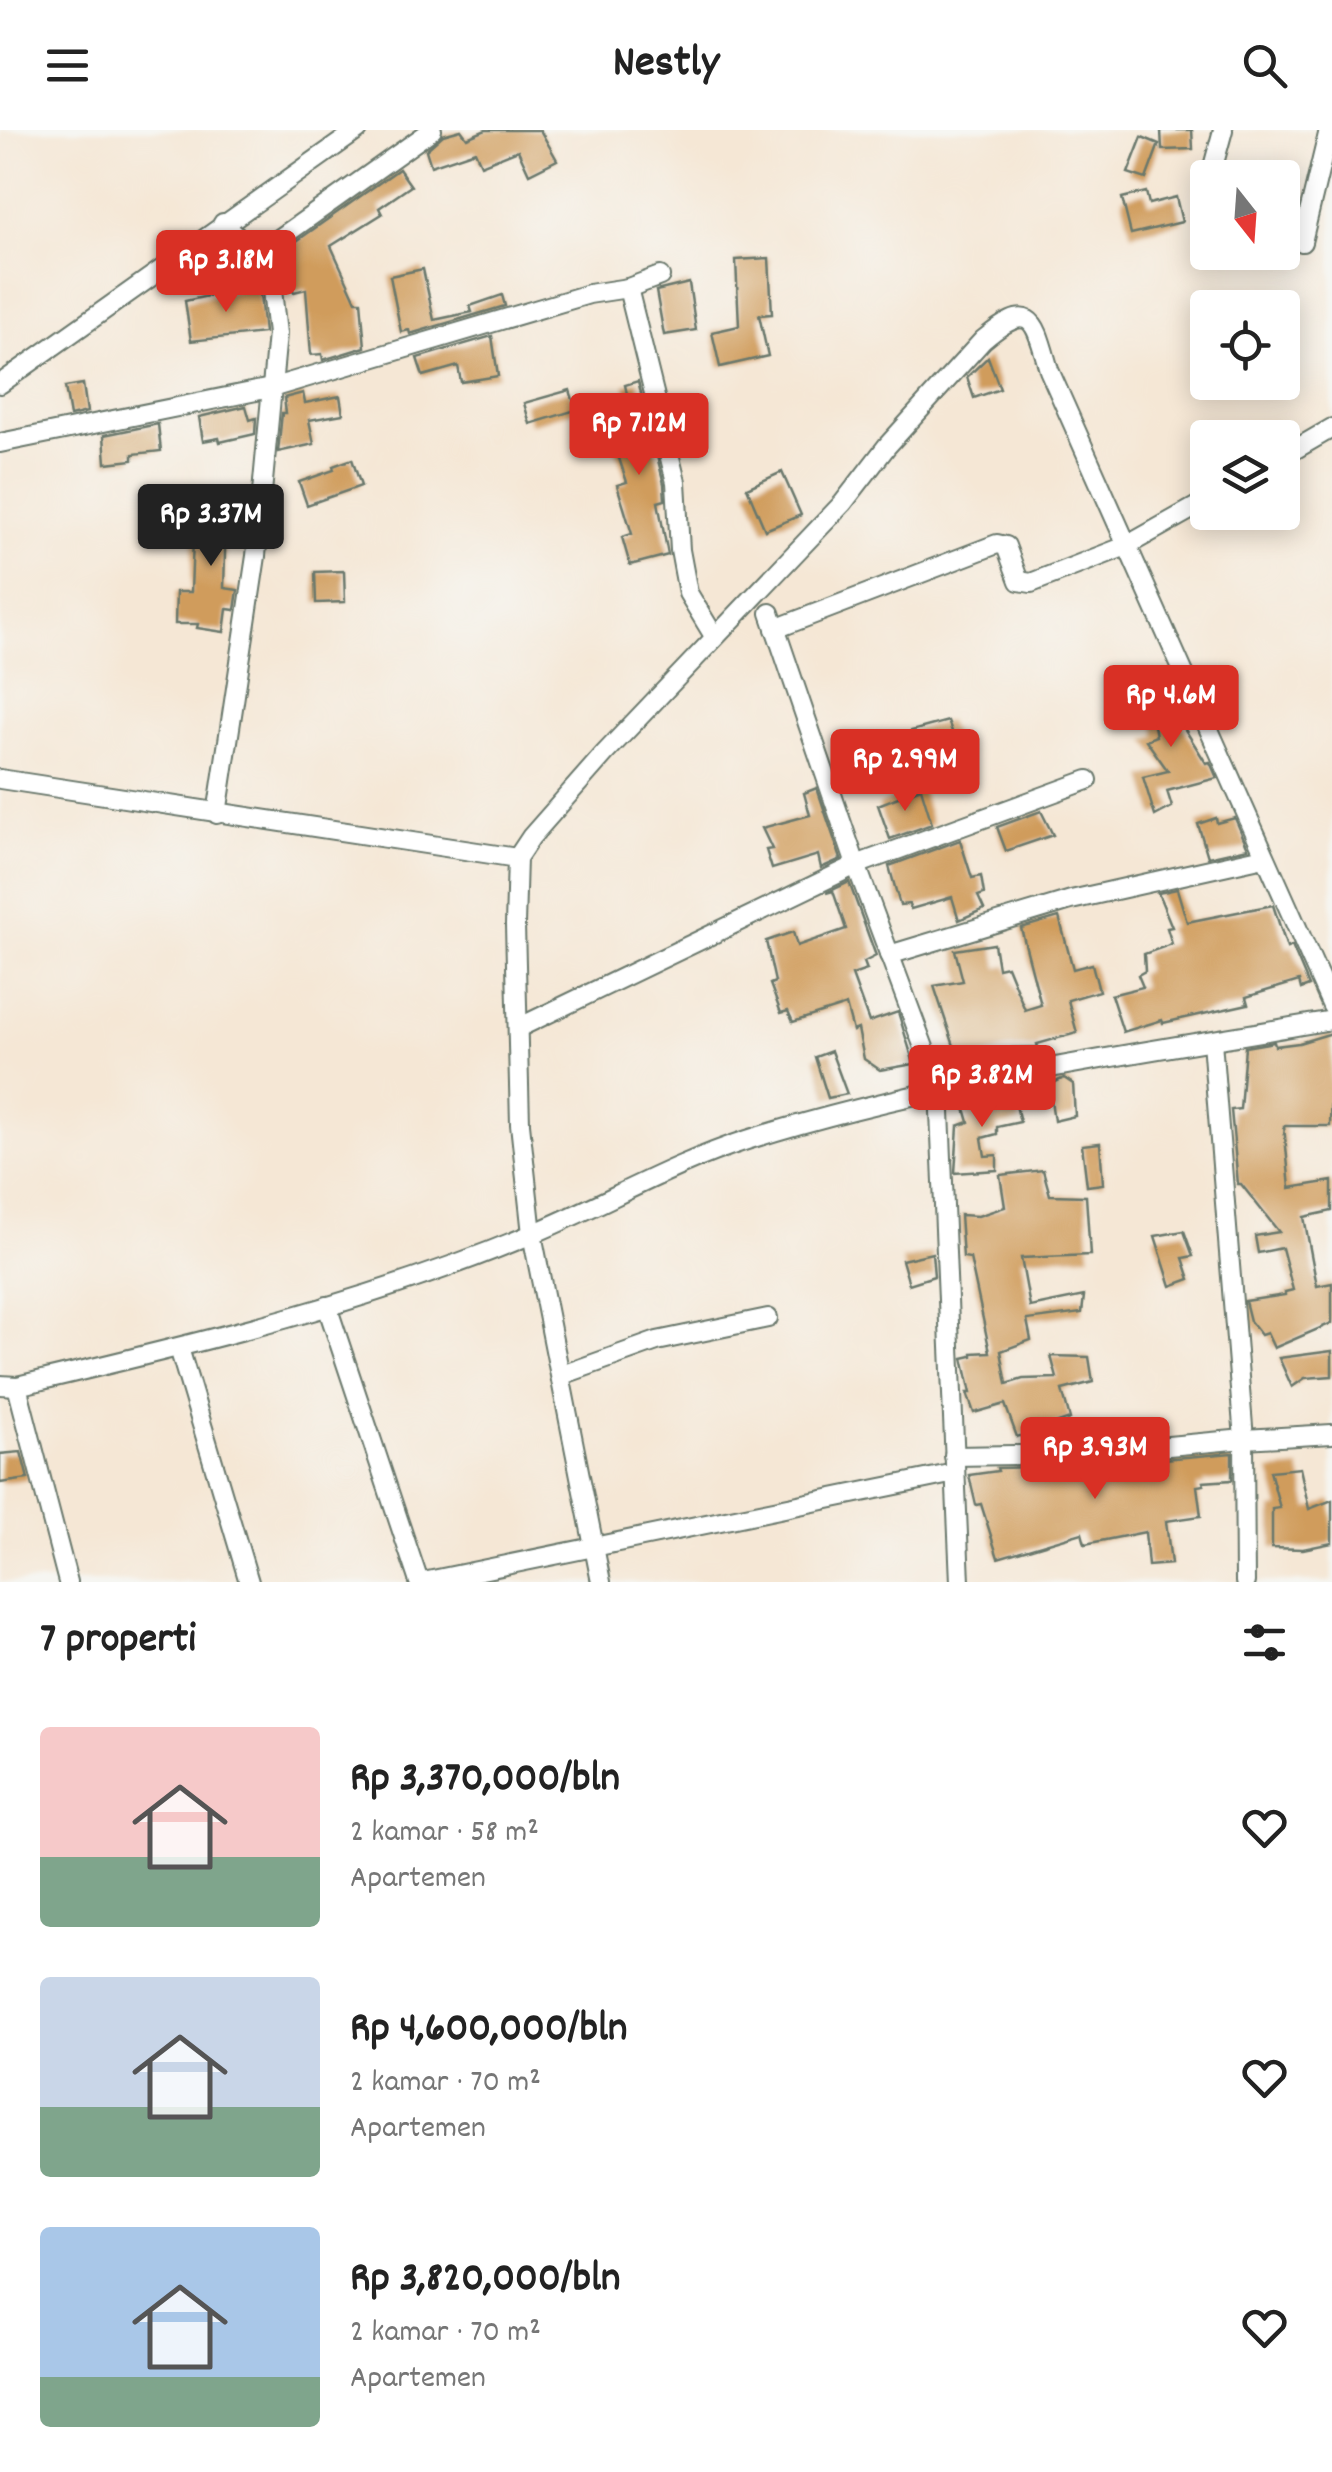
<!DOCTYPE html>
<html lang="id">
<head>
<meta charset="utf-8">
<style>
	:root { --surface:#fff; --page:#f2f2f2; --text:#222; --muted:#767676; --accent:#d93025 }
	body { margin:0; font-family:Dekko,sans-serif; background:var(--page); color:var(--text); height:100vh; display:flex; flex-direction:column; font-size:38px; white-space:nowrap }
	* { box-sizing:border-box; margin:0 }
	p { font-size:32px; color:var(--muted) }
	.icon { flex:none; width:55px; height:55px; fill:none; stroke:currentColor; stroke-width:2; stroke-linecap:round; stroke-linejoin:round }
	.map { position:relative; height:1452px; overflow:hidden }
	.panel { display:flex; flex-direction:column; background:var(--surface); flex:1 }
	.panel>* { flex:none }
	.needle { width:65px; rotate:163deg }
	.tools { position:absolute; left:1190px; top:30px; display:grid; gap:20px }
	.tools a { display:grid; place-items:center; width:110px; height:110px; border-radius:10px; background:var(--surface); box-shadow:0 5px 25px #0003; font-size:50px }
	.price { position:absolute; translate:-50% -85px; padding:0 22px; border-radius:10px; background:var(--accent); color:#fff; font-size:32px; line-height:65px; filter:drop-shadow(0 2px 5px #0008) }
	.price::after { content:''; position:absolute; left:50%; top:60px; width:30px; height:22px; margin-left:-15px; background:inherit; clip-path:polygon(0 0,100% 0,50% 100%) }
	.price.selected { background:#222; color:#fff }
	ul { padding:0; list-style:none }
	li { display:flex; align-items:center; gap:30px; height:250px; padding:0 40px }
	li span { display:grid; place-items:center; flex:none; width:280px; height:200px; border-radius:10px; color:#555 }
	li>.icon { margin-inline-start:auto }
	span .icon { width:120px; height:120px; fill:#fffc; stroke-width:1 }
	li b { font-size:42px }
	h2 { display:flex; justify-content:space-between; align-items:center; height:120px; padding:0 40px; font-size:42px }
	header { display:flex; justify-content:space-between; align-items:center; height:130px; padding:0 40px; background:var(--surface); font-size:45px; font-weight:700 }
	.map>svg:first-child { display:block }
	.building { fill:#d09c5b }
	.lines { fill:none; stroke-linecap:round; stroke-linejoin:round }
	.street-casing { stroke:#6a786c; stroke-width:22 }
	.street { stroke:#fff; stroke-width:18 }
</style>
</head>
<body>
<header><svg class="icon" aria-label="menu" viewBox="0 0 24 24"><path d="M4 6h16M4 12h16M4 18h16"/></svg>Nestly<svg class="icon" aria-label="search" viewBox="0 0 24 24"><circle cx="10" cy="10" r="6"/><path d="M15 15l6 6"/></svg></header>
<div class="map">
<svg width="1332" height="1452" viewBox="0 0 1332 1452">
	<rect width="100%" height="100%" fill="#f6f6f2"/>
	<filter id="ink" filterUnits="userSpaceOnUse"><feTurbulence type="fractalNoise" baseFrequency=".01" numOctaves="2"/><feDisplacementMap in="SourceGraphic" scale="20" xChannelSelector="R" yChannelSelector="G"/><feConvolveMatrix kernelMatrix="1 2 1 2 8 2 1 2 1" color-interpolation-filters="sRGB"/></filter>
	<filter id="wash" filterUnits="userSpaceOnUse"><feTurbulence type="fractalNoise" baseFrequency=".0048" numOctaves="4" result="noise"/><feDisplacementMap in="SourceGraphic" scale="40" xChannelSelector="R" yChannelSelector="G"/><feGaussianBlur stdDeviation="2.25" result="paint"/><feColorMatrix in="noise" values="0 0 0 0 0 0 0 0 0 0 0 0 0 0 0 0 0 1.4 0 .05"/><feComposite in="paint" operator="in"/></filter>
	<g filter="url(#wash)">
		<rect width="100%" height="100%" fill="#f5e7d5"/>
		<g id="blocks">
			<g class="building">
				<polygon points="461,0 467,8 486,0 540,0 557,30 529,44 518,20 481,35 475,21 431,36 426,20 443,5"/>
				<polygon points="1161,0 1192,0 1193,19 1162,20"/>
				<polygon points="1142,7 1159,14 1146,49 1128,43"/>
				<polygon points="399,39 411,56 379,78 382,84 331,116 356,171 361,171 365,217 323,230 322,224 311,225 306,159 294,162 274,127"/>
				<polygon points="1146,62 1149,74 1176,67 1182,92 1131,104 1122,68"/>
				<polygon points="769,128 772,184 759,185 768,226 720,237 712,202 739,196 736,130"/>
				<polygon points="423,139 434,190 472,182 470,176 502,165 505,176 410,204 409,200 401,202 390,146"/>
				<polygon points="689,153 696,200 664,205 656,161"/>
				<polygon points="259,155 264,203 191,211 185,171"/>
				<polygon points="492,206 498,246 461,252 458,236 423,246 417,228"/>
				<polygon points="988,227 1000,259 974,268 967,247"/>
				<polygon points="638,251 664,354 665,370 658,372 668,425 630,435 622,407 632,404 617,355 627,352 603,281 629,273 625,255"/>
				<polygon points="83,254 87,282 70,286 65,257"/>
				<polygon points="570,260 576,280 530,294 524,273"/>
				<polygon points="303,263 305,273 340,266 343,284 309,290 314,314 278,322 282,283 286,283 284,268"/>
				<polygon points="246,276 250,290 256,288 255,304 220,312 219,308 203,311 199,287"/>
				<polygon points="158,294 161,321 133,324 133,330 106,333 104,305"/>
				<polygon points="352,329 361,356 307,375 299,352 334,340 333,336"/>
				<polygon points="782,342 801,385 765,400 747,358"/>
				<polygon points="208,364 246,365 245,388 226,388 224,458 238,460 235,480 227,479 224,502 197,498 198,494 175,494 176,462 191,462 193,409 206,409"/>
				<polygon points="344,441 345,472 316,473 315,442"/>
				<polygon points="1175,555 1182,569 1169,574 1206,633 1210,632 1217,648 1167,661 1172,677 1155,686 1143,647 1168,641 1146,610 1156,606 1151,580 1134,586 1129,574"/>
				<polygon points="948,591 959,620 924,632 911,601"/>
				<polygon points="817,658 841,729 821,738 818,725 772,739 766,720 772,719 762,698 810,685 804,663"/>
				<polygon points="921,658 932,694 890,709 878,675"/>
				<polygon points="1041,681 1053,705 1006,721 997,697"/>
				<polygon points="1216,688 1217,693 1235,688 1248,718 1208,727 1198,694"/>
				<polygon points="960,710 972,748 981,746 984,764 978,766 984,779 959,790 952,767 911,779 909,774 900,775 889,736"/>
				<polygon points="849,752 876,826 864,832 867,840 852,845 869,892 898,882 914,934 880,940 864,929 858,899 853,901 846,875 793,892 788,881 781,883 770,854 775,852 766,811 793,802 797,816 846,799 833,761 826,763"/>
				<polygon points="1177,759 1187,792 1273,775 1287,818 1292,816 1309,856 1301,859 1299,851 1246,867 1248,874 1163,893 1162,890 1123,902 1111,865 1143,857 1138,845 1145,841 1144,824 1172,814 1167,798 1172,797 1158,763"/>
				<polygon points="1059,787 1073,839 1092,834 1099,861 1068,870 1077,903 1037,914 1038,917 1011,918 960,934 934,856 963,851 955,820 994,814 998,838 1007,836 1025,880 1041,875 1021,798"/>
				<polygon points="1332,903 1330,996 1284,996 1290,1058 1332,1051 1332,1081 1304,1087 1317,1156 1332,1153 1332,1193 1274,1218 1267,1203 1261,1205 1250,1191 1245,1171 1285,1165 1285,1162 1293,1160 1282,1118 1258,1123 1255,1106 1279,1102 1241,1054 1238,1054 1231,980 1240,979 1245,917 1274,912 1275,916 1299,913"/>
				<polygon points="831,921 847,964 828,968 815,927"/>
				<polygon points="1064,948 1073,954 1075,986 1054,991 1049,955"/>
				<polygon points="981,964 1014,967 1020,992 997,997 997,1004 982,1008 985,1026 997,1025 997,1040 955,1043 958,996 969,992 962,968"/>
				<polygon points="1100,1013 1103,1054 1087,1056 1082,1015"/>
				<polygon points="1043,1040 1050,1065 1086,1066 1090,1125 1021,1128 1030,1177 1084,1166 1082,1183 1027,1190 1031,1210 1001,1221 1007,1254 1023,1249 1057,1248 1051,1226 1089,1227 1093,1252 1062,1260 1070,1289 1017,1307 1005,1274 974,1283 967,1263 971,1263 963,1228 972,1226 972,1223 990,1222 970,1128 963,1127 960,1085 978,1086 1005,1077 1000,1045"/>
				<polygon points="1184,1101 1193,1126 1183,1128 1190,1149 1171,1156 1155,1106"/>
				<polygon points="932,1123 934,1146 909,1154 902,1130"/>
				<polygon points="1332,1221 1332,1246 1305,1248 1292,1257 1279,1228"/>
				<polygon points="21,1322 28,1349 0,1353 0,1324"/>
				<polygon points="1232,1323 1232,1350 1203,1352 1204,1355 1197,1356 1201,1386 1166,1391 1171,1434 1148,1436 1145,1402 1085,1414 1082,1403 998,1428 981,1374 976,1375 969,1345 998,1341 997,1338 1037,1337 1039,1346 1072,1337"/>
				<polygon points="1300,1338 1309,1379 1332,1370 1332,1413 1303,1419 1272,1418 1272,1379 1280,1378 1270,1341"/>
			</g>
		</g>
	</g>
	<g filter="url(#ink)">
		<use href="#blocks" fill-opacity="0" stroke="#6a786c" stroke-width="2.5"/>
		<g class="lines">
			<g class="street-casing">
				<g id="street">
					<polyline points="1210,48 1223,0"/>
					<polyline points="1201,77 1208,55"/>
					<polyline points="1302,112 1329,0"/>
					<polyline points="256,125 432,0"/>
					<polyline points="628,158 676,352 680,420 688,463 714,506"/>
					<polyline points="0,254 358,0"/>
					<polyline points="0,313 271,258 589,164 628,158 660,146"/>
					<polyline points="1282,327 1332,298"/>
					<polyline points="770,483 854,729 939,958 960,1452"/>
					<polyline points="775,499 997,414 1006,416 1019,451 1031,453 1126,416 1208,370"/>
					<polyline points="0,649 517,728"/>
					<polyline points="217,684 256,426 277,204 271,151 256,125 223,93"/>
					<polyline points="889,825 1071,770 1264,727"/>
					<polyline points="518,898 856,735 1088,650"/>
					<polyline points="1212,911 1244,1309 1245,1452"/>
					<polyline points="327,1176 419,1452"/>
					<polyline points="179,1218 249,1452"/>
					<polyline points="562,1245 657,1211 768,1188"/>
					<path d="M0,1255l17,1c173,-41 350,-82 515,-152 72,-30 140,-70 215,-94 190,-60 389,-86 585,-120"/>
					<polyline points="17,1256 68,1452"/>
					<polyline points="954,1326 1082,1324 1244,1309 1332,1304"/>
					<polyline points="423,1452 955,1343"/>
					<path d="M601,1452l-69,-348 -12,-110 -5,-199 2,-67 14,-21 74,-84 238,-250 44,-57 96,-106c50,-42 52,-18 66,30l283,636"/>
				</g>
			</g>
			<use href="#street" class="street"/>
		</g>
	</g>
</svg>
<div class="tools">
<a><svg class="needle" viewBox="-14 -14 28 28"><path d="M0-13l5 13h-10z" fill="#e53935"/><path d="M0 13l5-13h-10z" fill="#767676"/></svg></a>
<a><svg class="icon" aria-label="locate" viewBox="0 0 24 24"><circle cx="12" cy="12" r="6"/><path d="M12 2v4M12 18v4M2 12h4M18 12h4"/></svg></a>
<a><svg class="icon" aria-label="layers" viewBox="0 0 24 24"><path d="M12 4l9 5-9 5-9-5zM3 14l9 5 9-5"/></svg></a>
</div>
<b class="price" style="left:226px;top:185px">Rp 3.18M</b>
<b class="price" style="left:639px;top:348px">Rp 7.12M</b>
<b class="price selected" style="left:211px;top:439px">Rp 3.37M</b>
<b class="price" style="left:1171px;top:620px">Rp 4.6M</b>
<b class="price" style="left:905px;top:684px">Rp 2.99M</b>
<b class="price" style="left:982px;top:1000px">Rp 3.82M</b>
<b class="price" style="left:1095px;top:1372px">Rp 3.93M</b>
</div>
<section class="panel">
<h2>7 properti<svg class="icon" aria-label="filters" viewBox="0 0 24 24"><path d="M4 7h16M4 17h16"/><circle cx="9" cy="7" r="2"/><circle cx="15" cy="17" r="2"/></svg></h2>
<ul>
<li><span style="background:linear-gradient(#f6c9c9 65%,#7fa58c 0)"><svg class="icon" aria-label="home" viewBox="0 0 24 24"><path d="M3 11l9-7 9 7M6 9v11h12V9"/></svg></span><div><b>Rp 3,370,000/bln</b><p>2 kamar · 58 m²</p><p>Apartemen</p></div><svg class="icon" aria-label="heart" viewBox="0 0 24 24"><path d="M12 20l-8-8c-3-5 5-10 8-4 3-6 11-1 8 4z"/></svg></li>
<li><span style="background:linear-gradient(#c9d6e8 65%,#7fa58c 0)"><svg class="icon" aria-label="home" viewBox="0 0 24 24"><path d="M3 11l9-7 9 7M6 9v11h12V9"/></svg></span><div><b>Rp 4,600,000/bln</b><p>2 kamar · 70 m²</p><p>Apartemen</p></div><svg class="icon" aria-label="heart" viewBox="0 0 24 24"><path d="M12 20l-8-8c-3-5 5-10 8-4 3-6 11-1 8 4z"/></svg></li>
<li><span style="background:linear-gradient(#a9c7e8 75%,#7fa58c 0)"><svg class="icon" aria-label="home" viewBox="0 0 24 24"><path d="M3 11l9-7 9 7M6 9v11h12V9"/></svg></span><div><b>Rp 3,820,000/bln</b><p>2 kamar · 70 m²</p><p>Apartemen</p></div><svg class="icon" aria-label="heart" viewBox="0 0 24 24"><path d="M12 20l-8-8c-3-5 5-10 8-4 3-6 11-1 8 4z"/></svg></li>
</ul>
</section>
</body>
</html>
